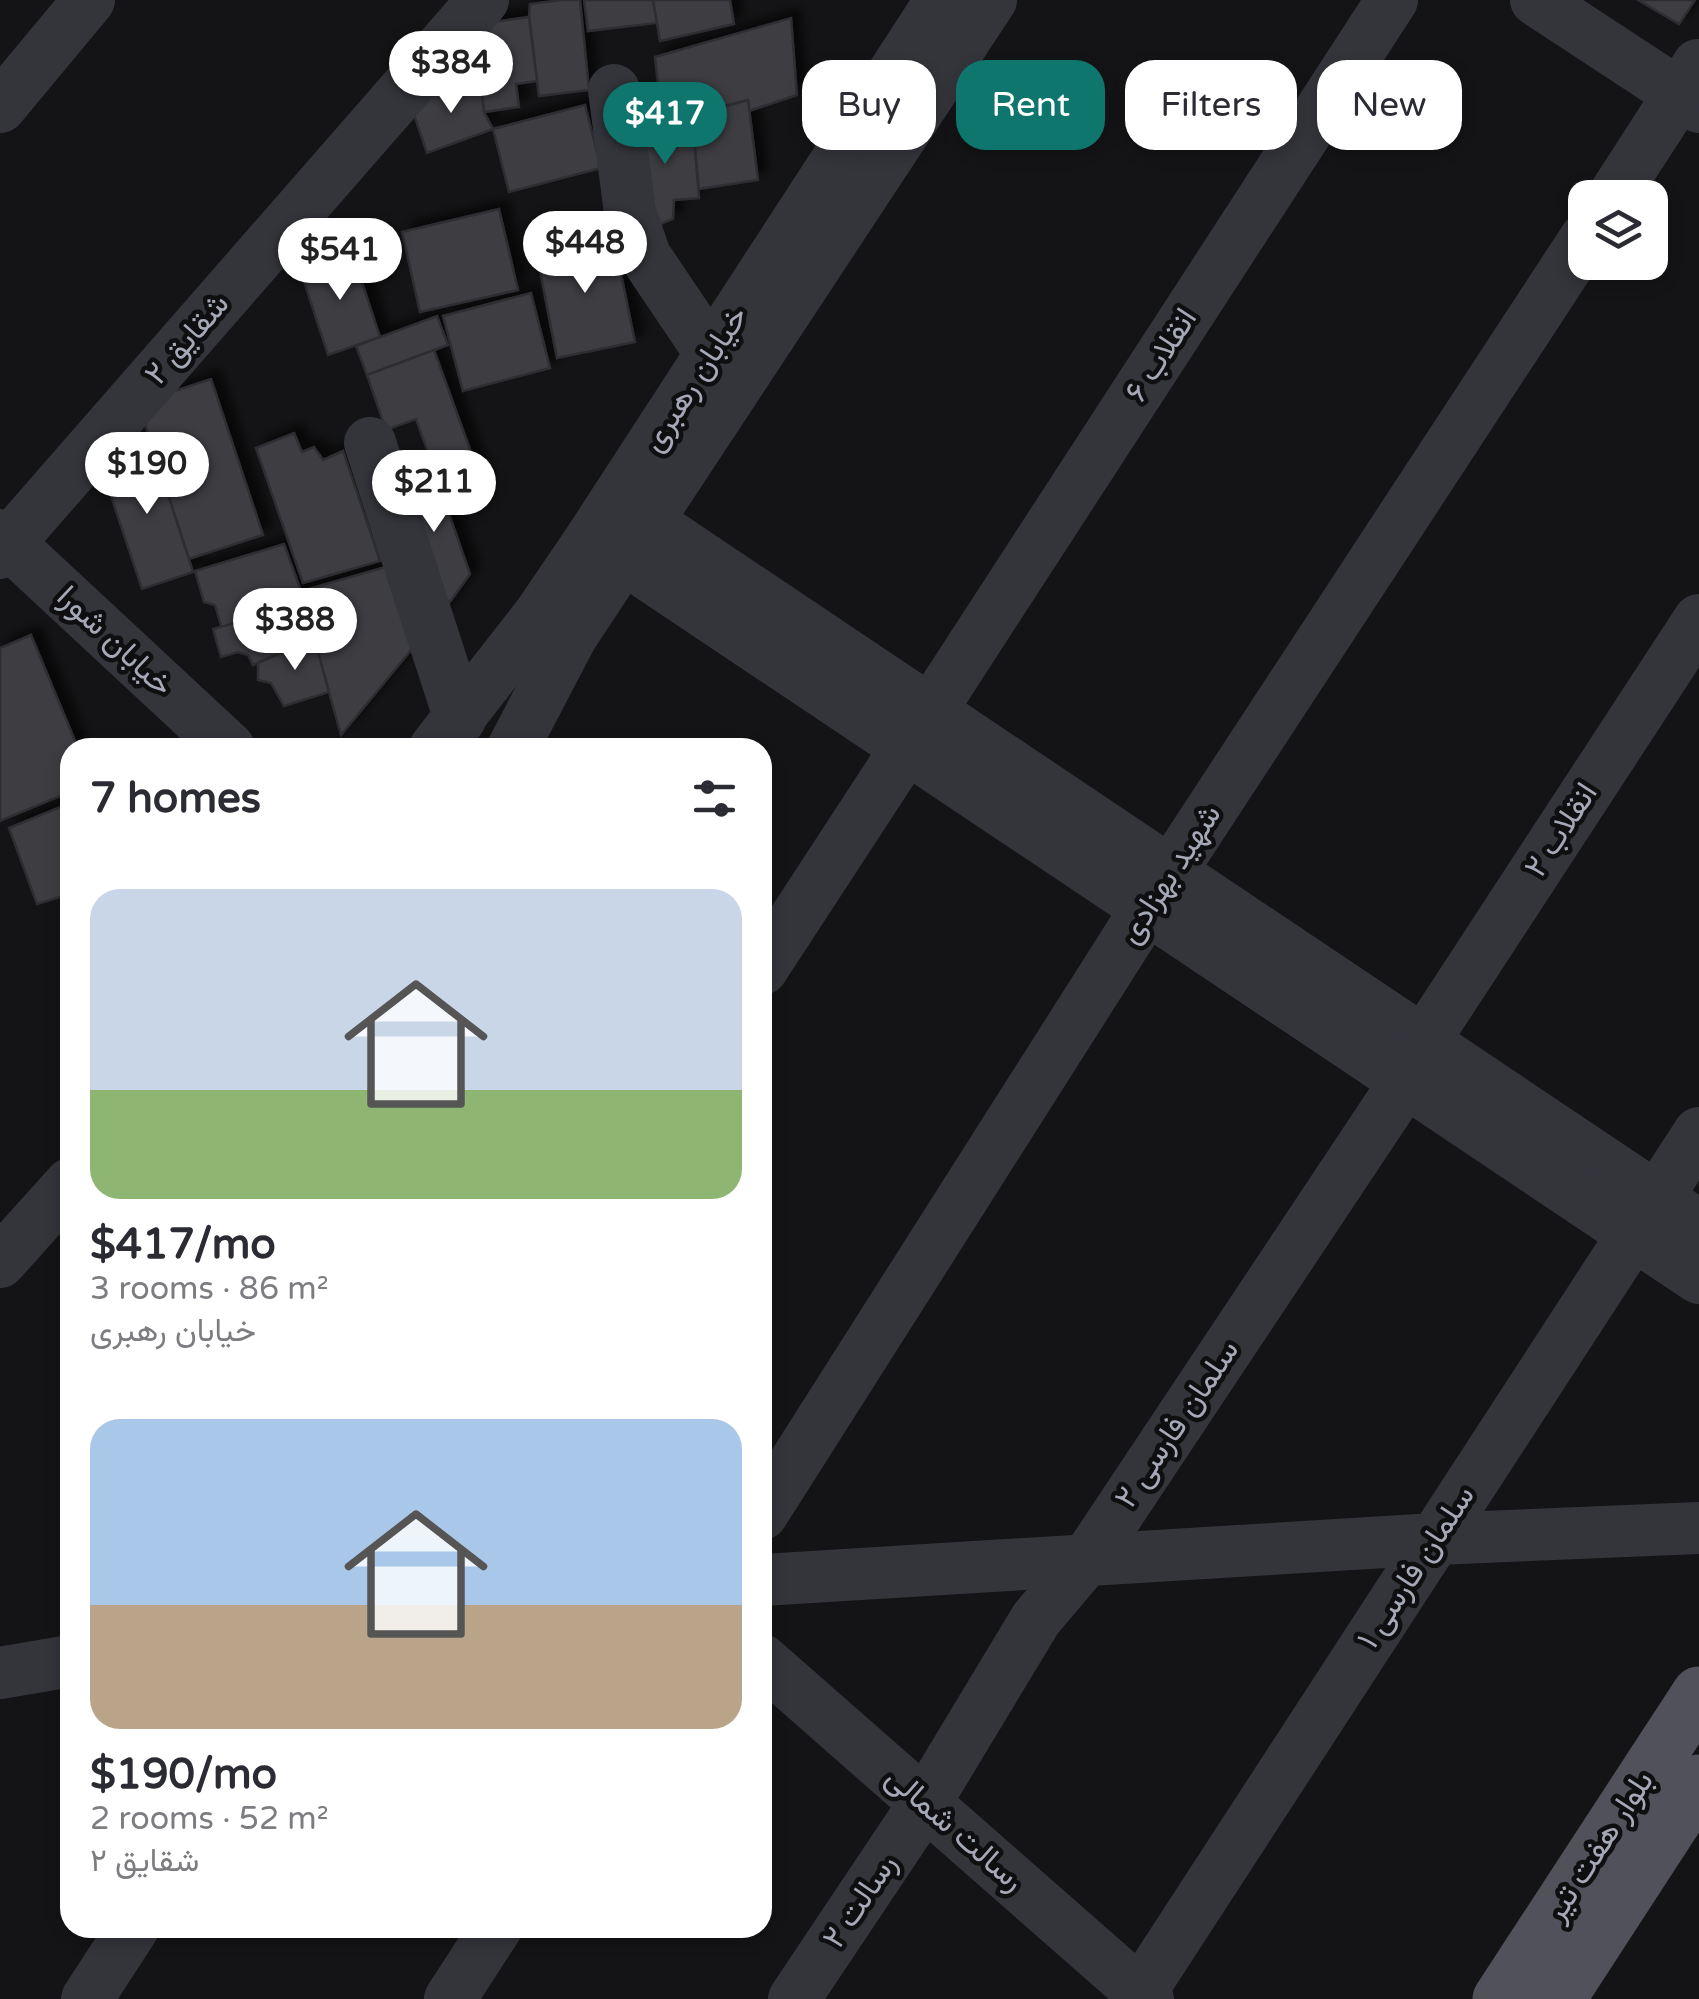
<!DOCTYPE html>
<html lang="en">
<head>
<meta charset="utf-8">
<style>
	:root { --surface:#fff; --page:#f2f2f3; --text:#2b2b33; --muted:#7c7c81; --accent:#0f766e }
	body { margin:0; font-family:"Varela Round",Vazirmatn,sans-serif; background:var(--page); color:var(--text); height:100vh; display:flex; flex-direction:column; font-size:38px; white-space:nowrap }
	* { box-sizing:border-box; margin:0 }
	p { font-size:32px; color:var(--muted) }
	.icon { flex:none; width:55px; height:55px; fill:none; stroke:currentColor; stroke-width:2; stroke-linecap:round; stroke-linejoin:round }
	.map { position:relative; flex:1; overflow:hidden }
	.side { position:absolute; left:60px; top:738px; width:712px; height:1200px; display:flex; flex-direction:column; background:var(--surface); border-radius:30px; box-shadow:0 5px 15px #0003 }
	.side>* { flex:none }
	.hud { position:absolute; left:802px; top:60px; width:745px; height:90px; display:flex; gap:20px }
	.controls { position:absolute; left:1568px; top:180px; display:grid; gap:20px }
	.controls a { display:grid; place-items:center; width:100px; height:100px; border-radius:20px; background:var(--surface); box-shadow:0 5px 15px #0003; font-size:50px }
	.price { position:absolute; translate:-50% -85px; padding:0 22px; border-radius:35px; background:#fff; color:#222; font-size:32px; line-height:65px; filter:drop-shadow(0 2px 5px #0008) }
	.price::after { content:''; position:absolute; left:50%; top:60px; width:30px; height:22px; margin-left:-15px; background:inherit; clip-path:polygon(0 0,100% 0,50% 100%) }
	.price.on { background:var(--accent); color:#fff }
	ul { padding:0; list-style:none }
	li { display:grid; align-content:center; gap:20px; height:530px; padding:0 30px }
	li span { display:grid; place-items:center; height:310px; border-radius:30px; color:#555 }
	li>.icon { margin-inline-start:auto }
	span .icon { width:180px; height:180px; fill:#fffc; stroke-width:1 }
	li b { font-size:42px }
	h2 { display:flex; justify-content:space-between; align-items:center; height:120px; padding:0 30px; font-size:42px }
	.chip { padding:0 35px; border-radius:30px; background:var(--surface); box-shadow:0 5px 15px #0003; font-size:35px; line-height:90px }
	.chip.on { background:var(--accent); color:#fff }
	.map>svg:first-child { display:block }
	.building { fill:#3e3e43; stroke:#2e2e32; stroke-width:2.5; filter:url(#shadow) }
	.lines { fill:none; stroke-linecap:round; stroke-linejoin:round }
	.minor { stroke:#34353b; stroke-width:52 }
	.major { stroke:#50515a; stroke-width:55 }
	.labels { text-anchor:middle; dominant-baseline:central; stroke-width:9; stroke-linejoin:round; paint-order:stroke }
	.street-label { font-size:32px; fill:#a5a8b7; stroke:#0f0f11 }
</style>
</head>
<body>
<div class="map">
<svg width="1699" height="1999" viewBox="0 0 1699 1999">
	<defs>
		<filter id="shadow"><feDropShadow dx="9" dy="-9" stdDeviation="5" flood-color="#0009"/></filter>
	</defs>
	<rect width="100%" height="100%" fill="#141416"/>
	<g class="building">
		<polygon points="561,0 580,0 589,90 539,96 529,17 530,4"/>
		<polygon points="584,0 653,0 657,23 588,31"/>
		<polygon points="653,0 730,0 734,24 660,41"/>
		<polygon points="1638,0 1695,0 1679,24"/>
		<polygon points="529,17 537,81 516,84 519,107 484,112 472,25"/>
		<polygon points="791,18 797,95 749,111 748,100 662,121 655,57"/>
		<polygon points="480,80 484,112 493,129 427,153 410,103"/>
		<polygon points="748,100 758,180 699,189 692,116"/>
		<polygon points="585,105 601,168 509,192 493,129"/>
		<polygon points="692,116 699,198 674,200 673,219 646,230 632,127"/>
		<polygon points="499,209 518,290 420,312 402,232"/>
		<polygon points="613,235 635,342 557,358 536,250"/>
		<polygon points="352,252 380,337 328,355 300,269"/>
		<polygon points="531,293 550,368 463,391 443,316"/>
		<polygon points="437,316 448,345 367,375 356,346"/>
		<polygon points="434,350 484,488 446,502 416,419 386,430 367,375"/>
		<polygon points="211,379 263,535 189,559 138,403"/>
		<polygon points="294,433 302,452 314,447 323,460 343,451 380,561 303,583 256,448"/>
		<polygon points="152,445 193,572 142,589 100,463"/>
		<polygon points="432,465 470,574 439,617 396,480"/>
		<polygon points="284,544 301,591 302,604 222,629 215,605 204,602 195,571"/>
		<polygon points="389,566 412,649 341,735 301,591"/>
		<polygon points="302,604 314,638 253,665 248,655 238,652 221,657 213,629"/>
		<polygon points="31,635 78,748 70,748 70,792 0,821 0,648"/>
		<polygon points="314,638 329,692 284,706 271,683 258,680 258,663"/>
		<polygon points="70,803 70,894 37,904 9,828"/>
	</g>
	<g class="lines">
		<g class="minor">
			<polyline points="1536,0 1699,107"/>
			<polyline points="614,90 630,212 645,256 711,354"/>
			<polyline points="0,107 89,0"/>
			<polyline points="1612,198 1698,65"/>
			<polyline points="370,443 460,719"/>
			<polyline points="616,500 1699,1226"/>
			<polyline points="0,535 229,748"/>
			<polyline points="592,537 1699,1278"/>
			<polyline points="0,553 483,0"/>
			<polyline points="931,710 1392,0"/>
			<polyline points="435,748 539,615 592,537 941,0"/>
			<polyline points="513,748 571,637 991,0"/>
			<polyline points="762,969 907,747"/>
			<polyline points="0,1262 70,1184"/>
			<polyline points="762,1514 1147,908 1585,239"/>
			<polyline points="762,1580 1435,1539 1699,1528"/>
			<polyline points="762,1660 1148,1999"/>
			<polyline points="0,1673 70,1661"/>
			<polyline points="87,1999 133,1928"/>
			<polyline points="450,1999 496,1928"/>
			<polyline points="794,1999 925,1803 1036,1619 1091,1554 1405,1082 1416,1064 1424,1041 1699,620"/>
			<polyline points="1136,1999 1699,1133"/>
		</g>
		<g class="major">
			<polyline points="1500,1999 1699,1694"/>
			<polyline points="1558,1999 1699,1782"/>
		</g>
	</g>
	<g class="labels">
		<g class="street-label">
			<text transform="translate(187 339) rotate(-49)">شقایق ۲</text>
			<text transform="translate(1161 355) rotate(-57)">انقلاب ۶</text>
			<text transform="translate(695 379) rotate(-57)">خیابان رهبری</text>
			<text transform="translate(115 641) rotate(43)">خیابان شورا</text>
			<text transform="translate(1561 830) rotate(-57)">انقلاب ۲</text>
			<text transform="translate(1170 874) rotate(-57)">شهید بهزادی</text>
			<text transform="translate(1177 1424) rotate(-56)">سلمان فارسی ۲</text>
			<text transform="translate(1416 1567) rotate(-57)">سلمان فارسی ۱</text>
			<text transform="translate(955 1829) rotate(41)">رسالت شمالی</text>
			<text transform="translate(1599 1846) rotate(-57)">بلوار هفت تیر</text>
			<text transform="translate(860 1901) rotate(-56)">رسالت ۲</text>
		</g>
	</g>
</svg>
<div class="controls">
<a><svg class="icon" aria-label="layers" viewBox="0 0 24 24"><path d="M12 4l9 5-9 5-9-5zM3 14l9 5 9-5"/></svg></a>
</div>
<b class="price" style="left:451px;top:116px">$384</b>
<b class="price on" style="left:665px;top:167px">$417</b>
<b class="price" style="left:585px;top:296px">$448</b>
<b class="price" style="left:340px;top:303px">$541</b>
<b class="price" style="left:147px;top:517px">$190</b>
<b class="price" style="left:434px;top:535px">$211</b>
<b class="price" style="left:295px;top:673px">$388</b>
<div class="hud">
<a class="chip">Buy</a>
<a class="chip on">Rent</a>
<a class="chip">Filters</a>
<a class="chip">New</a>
</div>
<section class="side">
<h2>7 homes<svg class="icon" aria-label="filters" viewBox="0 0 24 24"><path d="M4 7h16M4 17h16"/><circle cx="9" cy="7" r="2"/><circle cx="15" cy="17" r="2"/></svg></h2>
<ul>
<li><span style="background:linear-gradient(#c9d6e8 65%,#8fb573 0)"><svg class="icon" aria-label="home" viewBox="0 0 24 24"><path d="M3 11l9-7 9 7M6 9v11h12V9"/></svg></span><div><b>$417/mo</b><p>3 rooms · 86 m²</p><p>خیابان رهبری</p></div></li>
<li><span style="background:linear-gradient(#a9c7e8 60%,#b9a48a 0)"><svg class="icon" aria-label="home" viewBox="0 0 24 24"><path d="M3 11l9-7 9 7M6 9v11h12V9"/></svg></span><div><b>$190/mo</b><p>2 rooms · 52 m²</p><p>شقایق ۲</p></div></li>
</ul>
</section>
</div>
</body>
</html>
